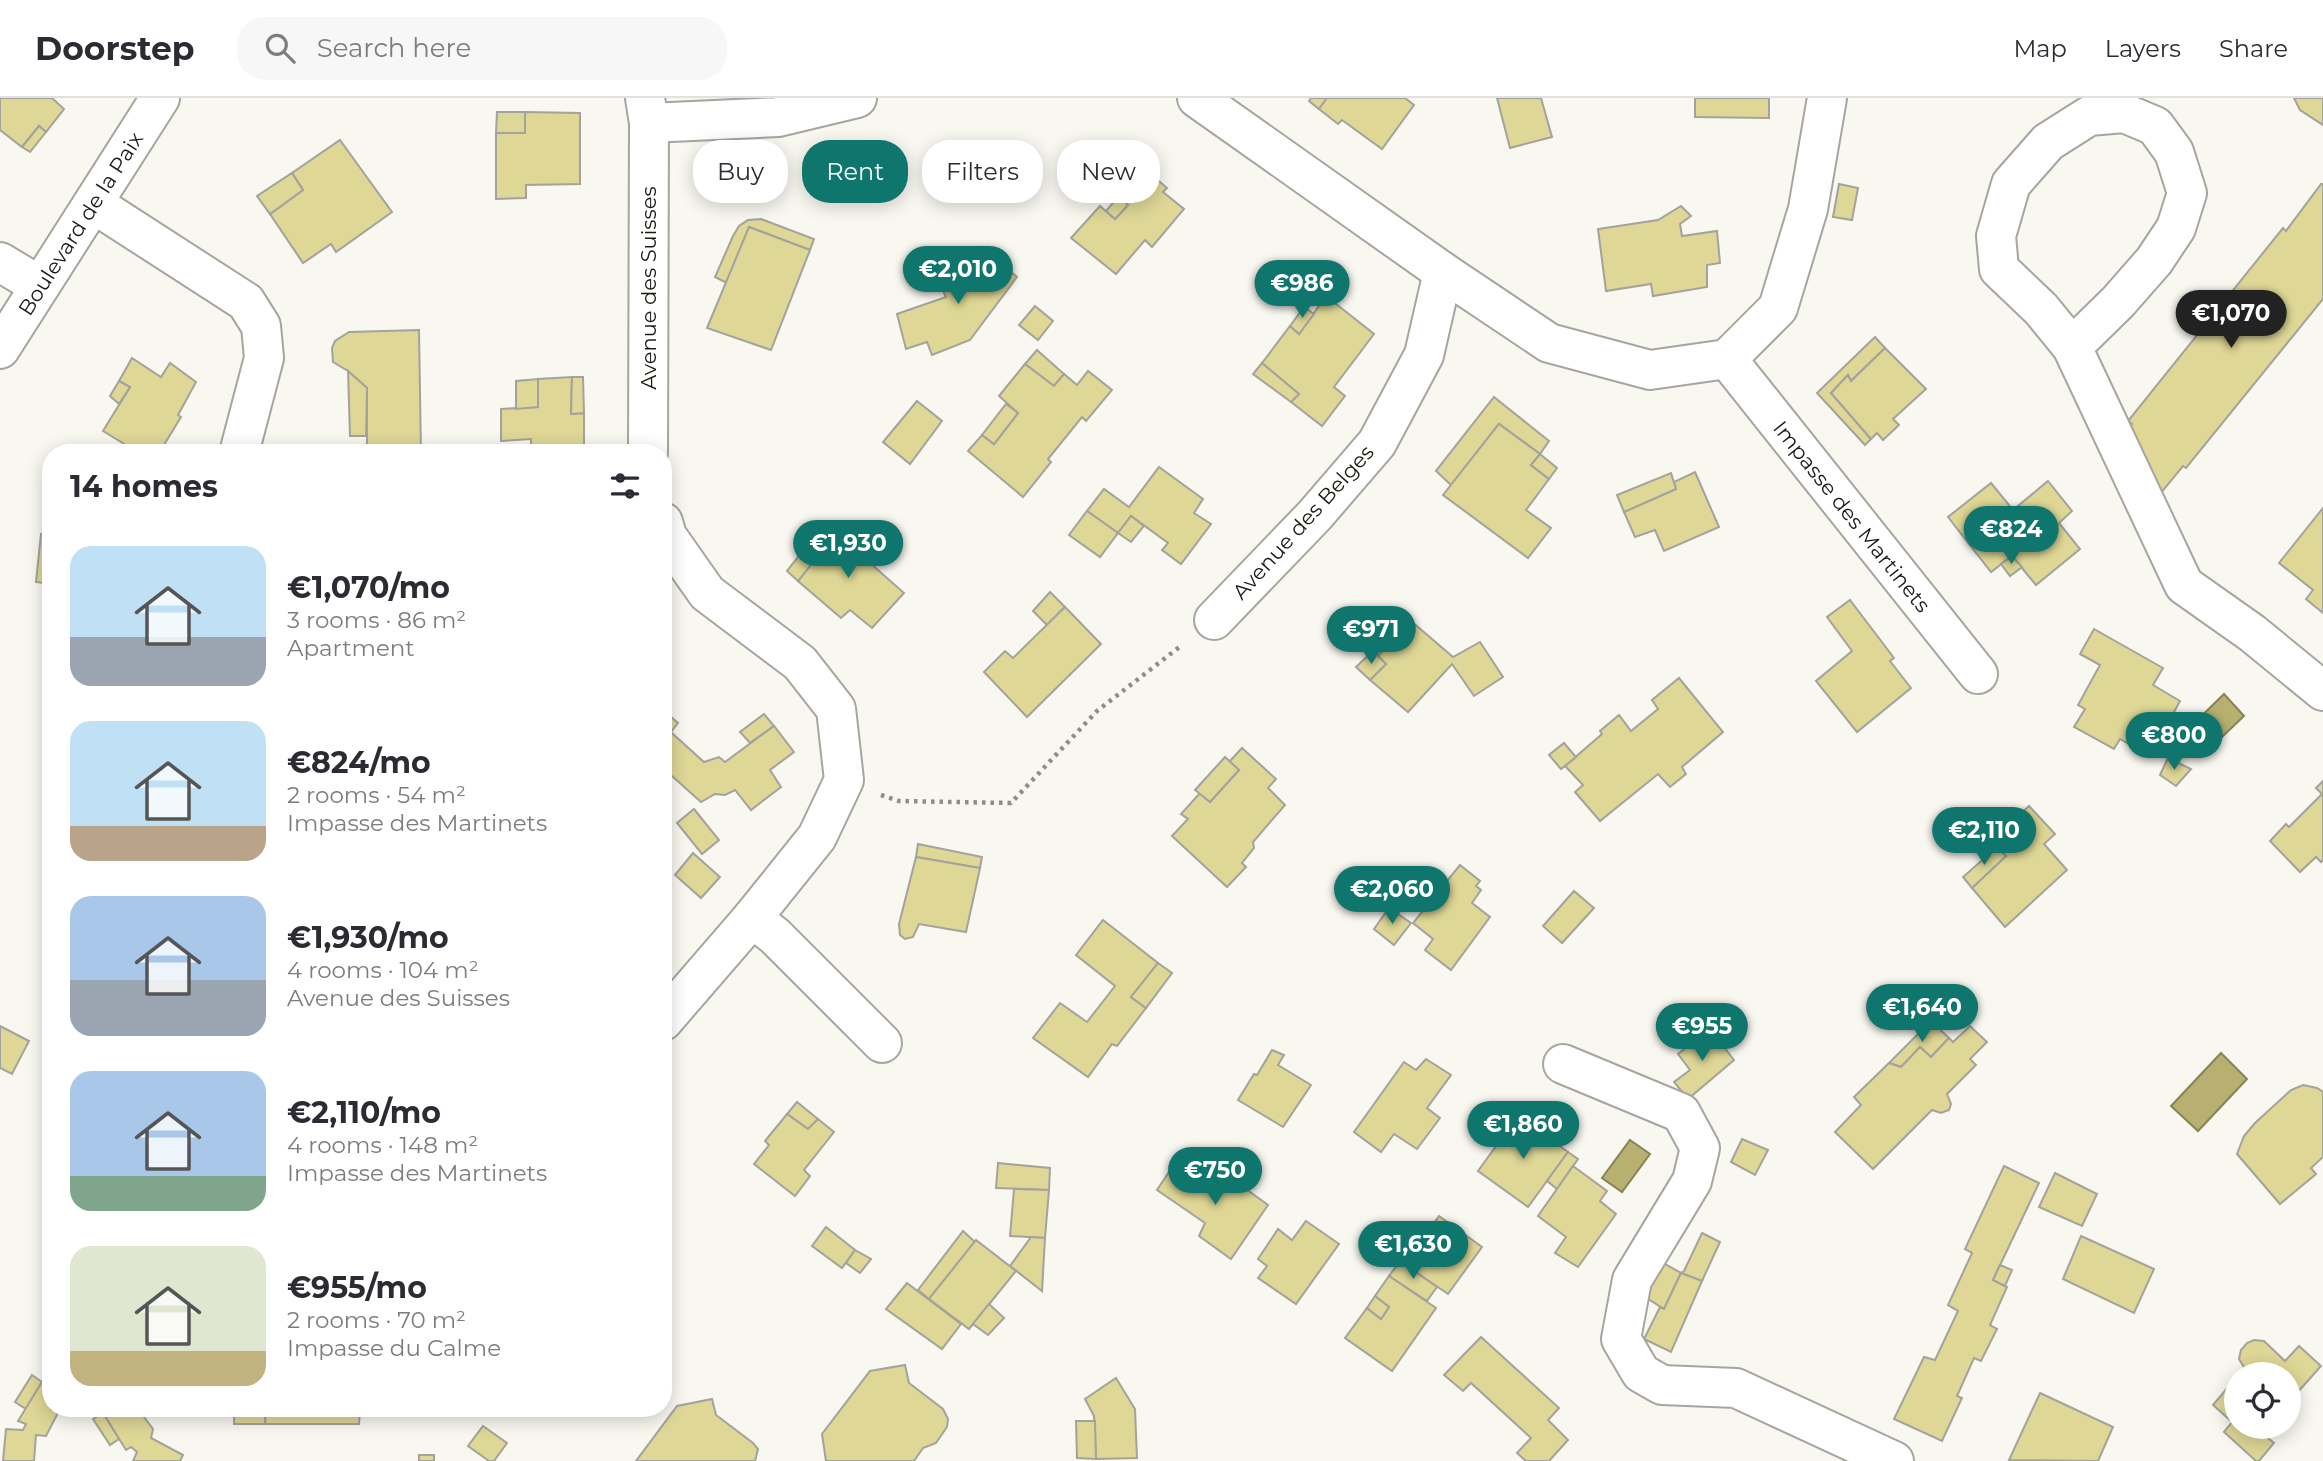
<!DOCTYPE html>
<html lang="en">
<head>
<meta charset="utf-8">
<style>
	:root { --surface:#fff; --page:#f7f7f7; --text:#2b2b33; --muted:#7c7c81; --line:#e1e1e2; --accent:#0f766e }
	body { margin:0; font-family:Montserrat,sans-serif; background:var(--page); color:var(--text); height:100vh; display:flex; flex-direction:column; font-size:26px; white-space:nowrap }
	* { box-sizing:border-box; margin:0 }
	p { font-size:23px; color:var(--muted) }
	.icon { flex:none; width:38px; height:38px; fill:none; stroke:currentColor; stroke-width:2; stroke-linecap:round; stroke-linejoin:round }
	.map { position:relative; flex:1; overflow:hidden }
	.side { position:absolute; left:42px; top:346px; width:630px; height:973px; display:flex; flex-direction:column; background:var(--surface); border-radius:28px; box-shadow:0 4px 18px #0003 }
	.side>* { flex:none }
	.banner { position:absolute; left:693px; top:42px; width:665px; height:63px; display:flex; gap:14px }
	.tools { position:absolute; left:2224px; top:1264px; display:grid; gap:14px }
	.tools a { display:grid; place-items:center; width:77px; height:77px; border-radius:50%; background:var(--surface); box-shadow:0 4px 18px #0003; font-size:35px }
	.price { position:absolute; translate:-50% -60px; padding:0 16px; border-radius:24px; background:var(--accent); color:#fff; font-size:23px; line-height:46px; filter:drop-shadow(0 2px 4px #0008) }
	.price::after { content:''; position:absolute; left:50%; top:42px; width:21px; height:16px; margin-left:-10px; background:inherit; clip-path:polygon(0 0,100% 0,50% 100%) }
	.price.selected { background:#222; color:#fff }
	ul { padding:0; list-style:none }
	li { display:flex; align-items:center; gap:21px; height:175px; padding:0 28px }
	li span { display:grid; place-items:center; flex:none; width:196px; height:140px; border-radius:21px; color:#555 }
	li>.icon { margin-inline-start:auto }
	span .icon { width:84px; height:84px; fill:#fffc; stroke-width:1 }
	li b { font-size:30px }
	h2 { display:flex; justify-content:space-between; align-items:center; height:84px; padding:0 28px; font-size:30px }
	.pill { padding:0 24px; border-radius:28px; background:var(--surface); box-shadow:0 4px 18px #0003; font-size:24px; line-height:63px }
	.pill.selected { background:var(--accent); color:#fff }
	header { display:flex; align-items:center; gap:42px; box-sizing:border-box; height:98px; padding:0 35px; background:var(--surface); border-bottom:2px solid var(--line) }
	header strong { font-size:33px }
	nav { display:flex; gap:38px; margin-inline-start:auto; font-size:24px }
	.search { width:490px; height:63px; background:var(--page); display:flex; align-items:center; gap:18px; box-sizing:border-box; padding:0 24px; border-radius:28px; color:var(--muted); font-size:26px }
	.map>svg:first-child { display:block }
	.water { fill:#b7b070; stroke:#888355; stroke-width:2 }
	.building { fill:#ded796; stroke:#a3a29c; stroke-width:2 }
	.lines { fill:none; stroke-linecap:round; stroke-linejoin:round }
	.minor-casing { stroke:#a6a59f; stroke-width:42 }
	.path { stroke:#8e8d89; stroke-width:4.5; stroke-dasharray:3.5 5; stroke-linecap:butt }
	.minor { stroke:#fff; stroke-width:38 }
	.labels { text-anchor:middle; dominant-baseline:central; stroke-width:5; stroke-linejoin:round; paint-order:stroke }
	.street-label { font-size:21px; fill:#1a1917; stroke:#fffffe }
</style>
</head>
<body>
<header>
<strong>Doorstep</strong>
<div class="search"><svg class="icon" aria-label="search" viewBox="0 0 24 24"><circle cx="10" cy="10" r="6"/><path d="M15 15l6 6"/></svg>Search here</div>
<nav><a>Map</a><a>Layers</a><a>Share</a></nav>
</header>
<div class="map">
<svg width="2323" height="1363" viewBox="0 0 2323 1363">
	<rect width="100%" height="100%" fill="#f8f7f0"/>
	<g class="water">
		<polygon points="2224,596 2244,618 2201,659 2181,638"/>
		<polygon points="2221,955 2247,981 2198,1033 2171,1008"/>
		<polygon points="1630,1042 1650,1056 1622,1094 1602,1080"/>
	</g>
	<g class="building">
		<polygon points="0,0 52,0 64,11 46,34 39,28 22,49 0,32"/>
		<polygon points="1311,0 1327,0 1319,11 1309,3"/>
		<polygon points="1327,0 1405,0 1414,7 1382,51 1342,22 1338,26 1319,11"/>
		<polygon points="1497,0 1541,0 1552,39 1510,50"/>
		<polygon points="1695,0 1769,0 1769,20 1695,19"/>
		<polygon points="2294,0 2323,0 2323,27 2300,12"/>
		<polygon points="497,14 525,14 525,35 496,35"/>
		<polygon points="525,14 580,15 580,86 526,87 526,100 496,101 496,35 525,35"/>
		<polygon points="39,28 46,34 30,54 22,49"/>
		<polygon points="340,42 392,114 336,154 331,146 303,165 270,116 303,92 292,75"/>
		<polygon points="1144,70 1167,90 1163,94 1184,111 1152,149 1145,142 1116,176 1071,140 1100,108 1115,121 1128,107 1118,99"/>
		<polygon points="292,75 303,92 270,116 257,98"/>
		<polygon points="1839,86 1858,90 1852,122 1833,119"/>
		<polygon points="2321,86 2323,86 2323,201 2186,370 2183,368 2156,401 2124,335 2132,326 2128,323 2283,130 2286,133"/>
		<polygon points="1118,99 1128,107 1115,121 1106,113"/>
		<polygon points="1681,108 1691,118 1680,126 1682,138 1717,133 1720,165 1707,167 1707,189 1653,198 1651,186 1606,193 1598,131 1658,122"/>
		<polygon points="761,121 814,141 810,152 749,129 727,185 715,179 733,138 739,128 748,122"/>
		<polygon points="749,129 810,152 771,252 707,230"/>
		<polygon points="981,149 1017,179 970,242 932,257 927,244 906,251 897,216 946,199 943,193"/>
		<polygon points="1326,198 1374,236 1334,289 1345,298 1322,328 1291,304 1299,296 1262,265 1290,228 1299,236"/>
		<polygon points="1035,208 1053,223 1038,242 1019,227"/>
		<polygon points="1304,209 1314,216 1299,236 1290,228"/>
		<polygon points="419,232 421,355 367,355 367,290 348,273 333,264 332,250 335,243 349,234"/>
		<polygon points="1875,239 1885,250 1851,283 1848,277 1831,295 1871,341 1865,347 1817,295"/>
		<polygon points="1885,250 1926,291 1893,321 1899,327 1883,342 1877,335 1871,341 1831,295 1848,277 1851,283"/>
		<polygon points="1037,252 1064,276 1054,288 1025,266"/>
		<polygon points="132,260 161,279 170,265 196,284 178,317 181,319 159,355 139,355 103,333 130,289 119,283"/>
		<polygon points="1262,265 1299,296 1291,304 1253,276"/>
		<polygon points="1025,266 1054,288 1064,276 1077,287 1088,273 1112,292 1086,323 1082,319 1048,361 1051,364 1023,399 968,353 982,337 994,346 1018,315 999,298"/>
		<polygon points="348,273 367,290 366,338 350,338"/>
		<polygon points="572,279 571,316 584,315 584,355 531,355 531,341 501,343 501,311 538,309 538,281"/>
		<polygon points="572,279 583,279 584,315 571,316"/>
		<polygon points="538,281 538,309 516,311 516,283"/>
		<polygon points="119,283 130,289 119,306 110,298"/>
		<polygon points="1494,299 1549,343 1540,356 1499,326 1451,387 1436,373"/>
		<polygon points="917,303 942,323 910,366 883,344"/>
		<polygon points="1006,306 1018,315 994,346 982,337"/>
		<polygon points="1499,326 1540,356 1531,367 1549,381 1526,412 1551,430 1528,460 1443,397"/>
		<polygon points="1540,356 1557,370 1549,381 1531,367"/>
		<polygon points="1159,369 1203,401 1194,415 1211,426 1181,466 1162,452 1168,445 1131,418 1118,435 1087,413 1104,391 1129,409"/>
		<polygon points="1695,374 1719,429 1664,453 1655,432 1635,439 1624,414 1676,391 1674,384"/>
		<polygon points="1671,375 1676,391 1624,414 1617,397"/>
		<polygon points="2048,383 2072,413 2059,425 2080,451 2036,487 2012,458 1991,474 1948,419 1991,385 2013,412"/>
		<polygon points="2323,410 2323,515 2306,501 2313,492 2279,465"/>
		<polygon points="1087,413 1118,435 1100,459 1069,437"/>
		<polygon points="1131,418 1144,428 1131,444 1118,435"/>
		<polygon points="826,426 904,495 872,530 850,512 841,520 798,483 821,454 810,444"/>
		<polygon points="41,436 51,438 51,486 36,484"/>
		<polygon points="810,444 821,454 798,483 787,473"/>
		<polygon points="2012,458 2022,469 2010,478 2001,466"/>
		<polygon points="1050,494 1065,509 1047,527 1033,513"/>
		<polygon points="1850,502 1894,560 1890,563 1911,590 1857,634 1816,583 1852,553 1827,519"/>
		<polygon points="1065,509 1101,546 1027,619 984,574 1005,553 1013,560"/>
		<polygon points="1411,523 1453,559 1480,544 1503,579 1474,598 1452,566 1408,614 1370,582 1386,566 1378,558"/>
		<polygon points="2094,531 2163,570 2153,587 2180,603 2150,658 2120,641 2114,651 2074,629 2085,611 2078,607 2100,567 2080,556"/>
		<polygon points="1373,553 1386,566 1370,582 1356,569"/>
		<polygon points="1679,580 1723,634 1682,669 1686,676 1670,689 1658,676 1600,723 1575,694 1583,687 1565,668 1602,636 1600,633 1619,617 1631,633 1658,611 1652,602"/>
		<polygon points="663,612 678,625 671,634 663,627"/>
		<polygon points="764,616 774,628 750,645 740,634"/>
		<polygon points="663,627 704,664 719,659 725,664 774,628 794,654 770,672 781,689 751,712 735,692 725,697 715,696 701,704 663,670"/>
		<polygon points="1564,645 1576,659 1561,671 1549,657"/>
		<polygon points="1242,650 1276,681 1268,690 1285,707 1253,744 1254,750 1242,765 1246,769 1227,789 1172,738 1188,721 1181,716 1200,695 1210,704 1239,672 1229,664"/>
		<polygon points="1225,659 1239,672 1210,704 1195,692"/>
		<polygon points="2168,660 2191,671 2176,688 2160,677"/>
		<polygon points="2323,683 2323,762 2321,764 2316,759 2300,774 2270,743 2286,726 2289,729 2322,696 2316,690"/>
		<polygon points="2029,708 2055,736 2044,746 2067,772 2005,829 1972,790 2006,758 1992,742"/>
		<polygon points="694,711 719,742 702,756 677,725"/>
		<polygon points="918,746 982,759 980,770 916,759"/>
		<polygon points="1997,749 2006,758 1972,790 1963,779"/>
		<polygon points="693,755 720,779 701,800 675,777"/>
		<polygon points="916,759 980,770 966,834 919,826 913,839 905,841 900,837 899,826"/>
		<polygon points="1460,767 1480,783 1476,788 1481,792 1472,805 1490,819 1451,872 1425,852 1433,841 1413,825"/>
		<polygon points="1574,793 1594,810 1562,845 1543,828"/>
		<polygon points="1389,810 1411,825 1394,847 1374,831"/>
		<polygon points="1103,822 1158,865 1131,899 1146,910 1117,948 1112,946 1088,979 1033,940 1060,905 1087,924 1115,888 1076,857"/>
		<polygon points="1158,865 1172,875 1146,910 1131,899"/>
		<polygon points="1931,923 1949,940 1931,959 1920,949 1901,969 1889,965"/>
		<polygon points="0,928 29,943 12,976 0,970"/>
		<polygon points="1970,928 1987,944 1970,961 1976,967 1947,996 1951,1006 1949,1012 1941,1015 1932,1012 1873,1071 1835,1034 1861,1007 1854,999 1889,965 1901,969 1920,949 1931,959 1949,940 1953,944"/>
		<polygon points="1710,931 1734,962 1688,1001 1674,984 1690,972 1678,956"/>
		<polygon points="1272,952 1284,957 1278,967 1311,987 1283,1029 1238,1002 1254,976 1257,977"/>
		<polygon points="1426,961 1451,977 1427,1010 1440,1020 1417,1051 1394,1036 1381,1054 1354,1034 1404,964 1416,972"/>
		<polygon points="2303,987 2317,990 2323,994 2323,1059 2311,1070 2316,1076 2280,1106 2237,1056 2244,1038 2255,1025 2291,992"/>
		<polygon points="797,1004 818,1021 808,1031 787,1016"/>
		<polygon points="787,1016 808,1031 818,1021 834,1034 804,1072 810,1078 795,1098 754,1066 769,1047 765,1043"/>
		<polygon points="1518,1018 1568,1054 1528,1109 1478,1073"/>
		<polygon points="1742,1041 1768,1052 1755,1077 1731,1064"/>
		<polygon points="1568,1054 1578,1061 1557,1091 1547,1083"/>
		<polygon points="998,1065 1050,1070 1049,1092 996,1090"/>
		<polygon points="1175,1065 1204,1085 1210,1075 1230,1089 1235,1083 1268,1107 1231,1161 1199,1138 1205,1125 1157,1092"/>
		<polygon points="1573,1068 1607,1093 1600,1103 1616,1116 1578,1169 1555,1155 1566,1139 1538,1118"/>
		<polygon points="2004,1068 2039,1085 1993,1182 2007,1189 1990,1227 1997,1231 1981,1263 1974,1260 1957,1298 1962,1300 1942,1343 1894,1321 1924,1259 1935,1262 1958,1213 1948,1207 1972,1155 1965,1151"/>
		<polygon points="2055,1075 2097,1096 2082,1128 2039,1109"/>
		<polygon points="1014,1091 1049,1092 1045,1140 1010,1138"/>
		<polygon points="1439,1118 1482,1149 1448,1196 1405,1167"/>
		<polygon points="1306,1123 1339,1146 1296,1206 1258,1180 1267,1168 1258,1161 1278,1131 1292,1142"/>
		<polygon points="826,1129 855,1152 842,1170 812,1148"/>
		<polygon points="963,1133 975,1144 929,1201 918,1192"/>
		<polygon points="1702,1135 1720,1144 1702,1183 1681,1175 1684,1173"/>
		<polygon points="2081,1138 2154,1171 2134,1215 2063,1181"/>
		<polygon points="1031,1139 1045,1140 1042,1193 1010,1168"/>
		<polygon points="976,1142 1016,1173 969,1231 929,1201"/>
		<polygon points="855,1152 871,1161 860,1175 846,1165"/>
		<polygon points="1658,1162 1681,1175 1664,1211 1642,1197"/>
		<polygon points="1400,1163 1437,1189 1427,1203 1389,1178"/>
		<polygon points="2000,1167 2012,1172 2005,1188 1993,1182"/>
		<polygon points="1681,1175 1702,1183 1671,1254 1644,1241 1660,1209 1664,1211"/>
		<polygon points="1389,1178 1436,1210 1392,1273 1345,1240 1367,1210 1381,1221 1389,1209 1375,1198"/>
		<polygon points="907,1185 961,1226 942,1251 886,1211"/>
		<polygon points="1375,1198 1389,1209 1381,1221 1367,1210"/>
		<polygon points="989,1206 1004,1220 988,1237 973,1226"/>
		<polygon points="1481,1239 1559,1310 1548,1322 1568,1342 1549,1363 1526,1363 1517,1355 1531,1340 1471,1285 1463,1293 1444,1277"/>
		<polygon points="2254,1242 2264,1243 2285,1263 2299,1248 2321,1268 2289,1304 2289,1276 2240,1276 2245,1271 2239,1261 2241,1252 2247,1245"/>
		<polygon points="905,1267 909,1285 943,1311 948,1321 947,1329 936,1345 923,1350 914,1363 826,1363 822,1336 870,1273"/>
		<polygon points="32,1277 42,1284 26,1311 15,1304"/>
		<polygon points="1116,1280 1135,1311 1137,1360 1096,1361 1094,1318 1085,1301"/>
		<polygon points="2236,1280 2236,1328 2278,1328 2268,1340 2274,1345 2259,1363 2256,1363 2224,1334 2232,1324 2213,1307"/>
		<polygon points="42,1284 51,1289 51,1311 60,1311 46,1338 36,1337 34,1363 3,1363 6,1331 23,1332 26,1326 18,1323"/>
		<polygon points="2040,1295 2113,1329 2098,1363 2009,1362"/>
		<polygon points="712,1301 716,1317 753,1345 758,1351 755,1363 636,1363 677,1308"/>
		<polygon points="109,1311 138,1311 153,1331 151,1340 183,1357 180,1363 133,1363 137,1354 131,1349 126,1352 103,1315"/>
		<polygon points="234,1311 266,1311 265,1326 234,1326"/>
		<polygon points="266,1311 377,1311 377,1313 360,1314 359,1326 265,1326"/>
		<polygon points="103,1315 119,1341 110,1347 93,1321"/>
		<polygon points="1076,1323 1095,1323 1096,1361 1077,1360"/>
		<polygon points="483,1328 507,1345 494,1363 489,1363 468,1348"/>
		<rect x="419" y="1357" width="15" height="6"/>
	</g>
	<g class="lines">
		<g class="minor-casing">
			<g id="minor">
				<polyline points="645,0 649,25 648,355"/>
				<polyline points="1197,0 1443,174 1424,257 1377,345 1315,417 1214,522"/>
				<polyline points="649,25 778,19 857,0"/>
				<polyline points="94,106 246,204 261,228 264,260 239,355"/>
				<polyline points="0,164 40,188"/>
				<polyline points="1443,174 1549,245 1650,272 1727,261 1778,210 1808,111 1827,0"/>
				<polyline points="2072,249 2118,204 2154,163 2176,130 2187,95 2174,54 2155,28 2124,15 2089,18 2048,44 2011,86 1996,138 1999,171 2041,211 2072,249 2184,487 2252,535 2323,593"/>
				<path id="s1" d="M0,251l160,-251"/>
				<path id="s2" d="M1727,261l251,315"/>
				<polyline points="663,424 667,438 707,495 800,565 836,611 844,682 817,739 752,820 663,923"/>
				<polyline points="752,820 775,838 882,945"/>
				<polyline points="1563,966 1681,1015 1700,1050 1692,1083 1632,1182 1621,1241 1641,1275 1662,1287 1736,1290 1894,1363"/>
			</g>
		</g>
		<polyline class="path" points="881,697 899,703 1011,705 1097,613 1182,547"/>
		<use href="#minor" class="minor"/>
	</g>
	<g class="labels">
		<g class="street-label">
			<text stroke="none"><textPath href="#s1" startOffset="149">Boulevard de la Paix</textPath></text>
			<text transform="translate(648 190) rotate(-90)">Avenue des Suisses</text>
			<text stroke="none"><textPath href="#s2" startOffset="201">Impasse des Martinets</textPath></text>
			<text transform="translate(1303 424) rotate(-48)">Avenue des Belges</text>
		</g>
	</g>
</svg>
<div class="tools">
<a><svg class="icon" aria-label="locate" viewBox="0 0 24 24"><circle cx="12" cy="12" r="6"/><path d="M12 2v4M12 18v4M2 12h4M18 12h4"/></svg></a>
</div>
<b class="price" style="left:958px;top:208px">€2,010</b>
<b class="price" style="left:1302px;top:222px">€986</b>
<b class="price selected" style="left:2231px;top:252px">€1,070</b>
<b class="price" style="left:2011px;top:468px">€824</b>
<b class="price" style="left:848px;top:482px">€1,930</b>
<b class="price" style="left:1371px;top:568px">€971</b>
<b class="price" style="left:2174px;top:674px">€800</b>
<b class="price" style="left:1984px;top:769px">€2,110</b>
<b class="price" style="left:1392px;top:828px">€2,060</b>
<b class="price" style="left:1922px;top:946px">€1,640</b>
<b class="price" style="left:1702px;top:965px">€955</b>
<b class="price" style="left:1523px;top:1063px">€1,860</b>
<b class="price" style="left:1215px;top:1109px">€750</b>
<b class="price" style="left:1413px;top:1183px">€1,630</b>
<div class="banner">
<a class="pill">Buy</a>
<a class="pill selected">Rent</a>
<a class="pill">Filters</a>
<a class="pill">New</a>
</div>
<section class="side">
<h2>14 homes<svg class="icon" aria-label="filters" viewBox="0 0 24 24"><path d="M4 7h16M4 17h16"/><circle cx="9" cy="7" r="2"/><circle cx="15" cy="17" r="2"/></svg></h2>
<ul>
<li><span style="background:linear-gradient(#bfe0f5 65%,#9aa5b1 0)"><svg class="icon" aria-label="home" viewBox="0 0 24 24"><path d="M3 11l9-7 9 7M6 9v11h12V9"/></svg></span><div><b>€1,070/mo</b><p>3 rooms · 86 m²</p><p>Apartment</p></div></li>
<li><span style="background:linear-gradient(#bfe0f5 75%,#b9a48a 0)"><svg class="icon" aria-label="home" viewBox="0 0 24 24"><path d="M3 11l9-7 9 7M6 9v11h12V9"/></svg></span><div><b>€824/mo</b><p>2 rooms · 54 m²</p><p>Impasse des Martinets</p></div></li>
<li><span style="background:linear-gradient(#a9c7e8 60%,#9aa5b1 0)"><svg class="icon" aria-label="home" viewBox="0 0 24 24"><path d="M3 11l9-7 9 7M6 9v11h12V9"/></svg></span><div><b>€1,930/mo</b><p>4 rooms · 104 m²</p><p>Avenue des Suisses</p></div></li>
<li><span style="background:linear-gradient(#a9c7e8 75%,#7fa58c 0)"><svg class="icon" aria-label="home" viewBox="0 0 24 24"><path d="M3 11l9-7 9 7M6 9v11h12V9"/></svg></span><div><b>€2,110/mo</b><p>4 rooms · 148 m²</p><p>Impasse des Martinets</p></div></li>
<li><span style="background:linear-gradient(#dfe7d0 75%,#c2b280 0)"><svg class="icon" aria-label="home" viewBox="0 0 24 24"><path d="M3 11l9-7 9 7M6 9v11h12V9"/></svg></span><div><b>€955/mo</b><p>2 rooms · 70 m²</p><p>Impasse du Calme</p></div></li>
</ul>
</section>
</div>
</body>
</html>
